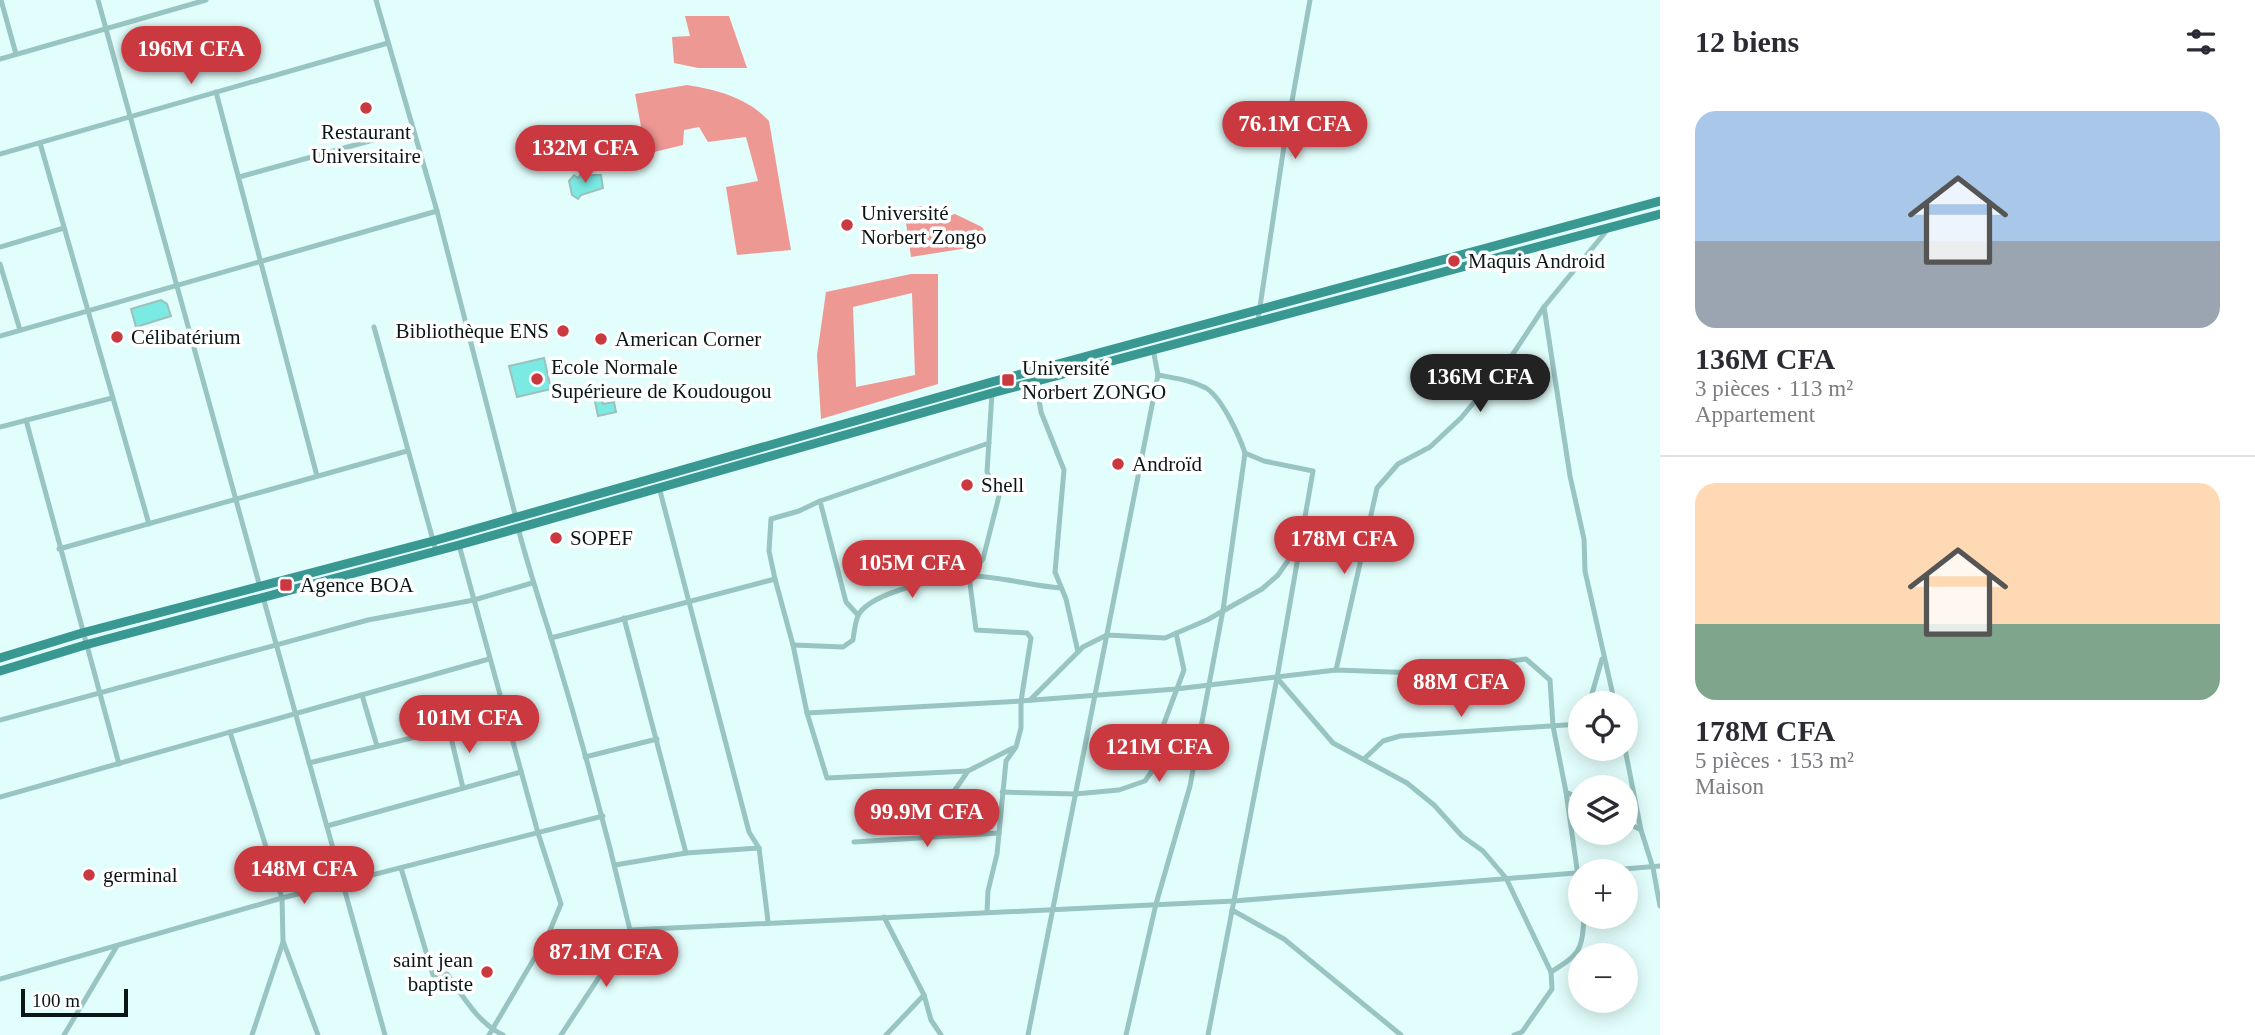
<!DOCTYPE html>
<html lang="fr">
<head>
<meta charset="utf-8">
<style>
	:root { --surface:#fff; --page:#f7f7f7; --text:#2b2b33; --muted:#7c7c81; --line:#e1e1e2; --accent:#c9393f }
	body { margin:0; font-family:Georgia,serif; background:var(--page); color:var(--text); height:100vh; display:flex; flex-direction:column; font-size:26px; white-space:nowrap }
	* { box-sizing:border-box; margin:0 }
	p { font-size:23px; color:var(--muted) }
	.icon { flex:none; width:38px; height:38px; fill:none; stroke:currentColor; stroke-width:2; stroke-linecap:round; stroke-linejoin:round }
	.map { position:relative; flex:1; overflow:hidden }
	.side { display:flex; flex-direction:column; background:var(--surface); width:595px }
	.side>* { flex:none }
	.controls { position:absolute; left:1568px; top:691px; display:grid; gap:14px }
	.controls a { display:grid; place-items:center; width:70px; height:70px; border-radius:50%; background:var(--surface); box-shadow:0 4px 18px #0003; font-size:35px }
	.scale { position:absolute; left:21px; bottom:18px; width:107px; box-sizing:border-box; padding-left:7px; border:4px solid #0a1716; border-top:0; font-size:19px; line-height:24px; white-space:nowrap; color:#0a1716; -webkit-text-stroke:5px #fff; paint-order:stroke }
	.price { position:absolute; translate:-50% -60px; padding:0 16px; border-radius:24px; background:var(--accent); color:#fff; font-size:23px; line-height:46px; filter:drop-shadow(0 2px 4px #0008) }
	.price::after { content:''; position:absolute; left:50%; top:42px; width:21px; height:16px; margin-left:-10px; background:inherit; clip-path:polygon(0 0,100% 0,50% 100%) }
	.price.active { background:#222; color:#fff }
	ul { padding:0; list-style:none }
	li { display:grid; align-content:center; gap:14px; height:371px; padding:0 35px }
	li+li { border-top:2px solid var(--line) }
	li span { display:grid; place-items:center; height:217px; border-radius:21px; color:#555 }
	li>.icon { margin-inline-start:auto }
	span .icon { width:126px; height:126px; fill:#fffc; stroke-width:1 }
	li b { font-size:30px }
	h2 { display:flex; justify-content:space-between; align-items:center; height:84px; padding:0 35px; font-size:30px }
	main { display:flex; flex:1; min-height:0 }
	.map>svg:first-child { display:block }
	.forest { fill:#ee9894; fill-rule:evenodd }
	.building { fill:#7aeae3; stroke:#9ec0bd; stroke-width:2 }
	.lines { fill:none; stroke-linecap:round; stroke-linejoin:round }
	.street { stroke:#98c4c1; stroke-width:5 }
	.primary { stroke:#399892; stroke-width:9 }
	.poi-dot { fill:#c9393f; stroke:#fff; stroke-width:2.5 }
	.labels { text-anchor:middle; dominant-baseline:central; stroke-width:7; stroke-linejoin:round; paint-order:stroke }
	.poi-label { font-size:21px; fill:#0a1716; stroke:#fff; text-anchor:start }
</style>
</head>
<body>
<main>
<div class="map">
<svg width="1660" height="1035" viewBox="0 0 1660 1035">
	<rect width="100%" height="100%" fill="#e2fefc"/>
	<g class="forest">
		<polygon points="685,16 729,16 747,68 698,68 674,63 672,37 690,36"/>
		<path d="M687,85c31,5 61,13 82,36l22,129 -54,5 -11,-68 32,-6 -12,-44 -38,5 -9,-15 -15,3 -1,15 -37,9 -11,-60z"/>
		<polygon points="921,206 940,218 955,214 982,227 988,237 974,247 911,257 904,209"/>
		<path d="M911,274h27v110l-117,35 -4,-64 9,-63zM912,293l3,82 -59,12 -3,-80z"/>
	</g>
	<g class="building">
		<polygon points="574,175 578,178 580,175 601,175 603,188 581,195 578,199 572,195 569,181"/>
		<polygon points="161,300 167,304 171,316 136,327 131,309"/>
		<polygon points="544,358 551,389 517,397 509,366"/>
		<polygon points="600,390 603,404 614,402 616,412 598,416 593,392"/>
	</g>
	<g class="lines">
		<g class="street">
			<polyline points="1,0 16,54"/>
			<polyline points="98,0 260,587"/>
			<polyline points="376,0 437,211 516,518"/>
			<polyline points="0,59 206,0"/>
			<polyline points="216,92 317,476"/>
			<polyline points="40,143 149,524"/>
			<polyline points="0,154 388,43"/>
			<polyline points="239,177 413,129"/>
			<polyline points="1608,229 1544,307 1570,476 1584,539 1585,571 1615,704"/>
			<polyline points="0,247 64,228"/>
			<polyline points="0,264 20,330"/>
			<polyline points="1258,320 1284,146 1310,0"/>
			<polyline points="374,327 436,551"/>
			<polyline points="0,336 437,211"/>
			<path d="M1158,375c16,3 33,5 48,13 16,10 33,47 39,65l19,8 49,10 -36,207 -69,357"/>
			<polyline points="1036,381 1041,412 1064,470 1055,572 1066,599 1078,652"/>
			<polyline points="26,420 119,764"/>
			<polyline points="0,427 112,398"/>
			<polyline points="820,501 799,511 771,519 769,551 775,579 793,645 807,713 827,778 968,771"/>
			<path d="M518,528c10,38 22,75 34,113 29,95 55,191 78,289l-69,105"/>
			<polyline points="459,545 538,833 561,904 548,935 489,1035"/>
			<polyline points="59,549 407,451"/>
			<polyline points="263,597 385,1035"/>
			<polyline points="858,615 846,602 820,501 989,443"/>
			<polyline points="624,618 686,853"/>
			<polyline points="551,638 775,579"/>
			<path d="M793,645l50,2 10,-7c1,-7 2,-19 6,-26 13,-22 86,-38 110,-38 31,0 62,10 92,12"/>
			<polyline points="1336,670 1377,488 1398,464 1430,447 1461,418 1509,360 1544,307"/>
			<polyline points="1277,678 1333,743 1407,783 1434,805 1462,836 1483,851 1506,878 1551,972 1552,989 1522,1032 1514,1035"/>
			<polyline points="362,695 377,746"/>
			<polyline points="1030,700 1083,647 1107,635 1165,638 1207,620 1262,589 1278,575 1296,549"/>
			<polyline points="1589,704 1602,659"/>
			<polyline points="807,713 1021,701 1176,689 1336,670 1418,673 1526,659 1550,680 1553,726 1566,792 1580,799"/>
			<polyline points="0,720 368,620 474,600 532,583"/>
			<polyline points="449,729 463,788"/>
			<polyline points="230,732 282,898 283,941 318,1035"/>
			<polyline points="1625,749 1641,830"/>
			<polyline points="585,757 657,739"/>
			<polyline points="1364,759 1383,741 1400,736 1580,724"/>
			<polyline points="309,763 506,715"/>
			<polyline points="1002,792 1075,794 1119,790 1145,781 1154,768 1163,726 1184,670 1176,633"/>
			<polyline points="1566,792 1580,890"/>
			<polyline points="0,797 489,659"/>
			<polyline points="1626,822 1641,830 1653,868 1660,906"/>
			<polyline points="327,826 521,772"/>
			<polyline points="934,835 948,800 968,771 1013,748"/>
			<polyline points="854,842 999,833"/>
			<polyline points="759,848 768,921"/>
			<polyline points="615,865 686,853 759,848 749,832 659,487"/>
			<path d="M401,868l32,107 14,-1c16,22 31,49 56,61"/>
			<polyline points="1232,910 1284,939 1401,1035"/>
			<polyline points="987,912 988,891 997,854 1006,761 1016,747 1021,728 1021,701 1031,638 1027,633 976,630 969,576 983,559 999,496 987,472 992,393"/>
			<polyline points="884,917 924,995 931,1020 941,1035"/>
			<polyline points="630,930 1234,901 1660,866"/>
			<path d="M1551,972c29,-18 31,-21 33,-55"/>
			<polyline points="0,979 282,898 603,816"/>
			<polyline points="64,1035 117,946"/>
			<polyline points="252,1035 283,942"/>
			<polyline points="886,1035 924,995"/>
			<polyline points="1028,1035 1158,375 1153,349"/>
			<polyline points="1126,1035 1156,904 1190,786 1223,610 1245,453"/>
		</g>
		<g class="primary">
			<polyline points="0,658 82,633 433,541 988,383 1660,201"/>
			<polyline points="0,671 85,645 459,545 992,393 1660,214"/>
		</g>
	</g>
	<g class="poi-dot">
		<circle cx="366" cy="108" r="7"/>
		<circle cx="847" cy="225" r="7"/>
		<circle cx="1454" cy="261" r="7"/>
		<circle cx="563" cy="331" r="7"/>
		<circle cx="117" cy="337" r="7"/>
		<circle cx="601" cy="339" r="7"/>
		<circle cx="537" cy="379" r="7"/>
		<rect x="1001" y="373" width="14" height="14" rx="3.5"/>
		<circle cx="1118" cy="464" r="7"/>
		<circle cx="967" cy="485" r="7"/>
		<circle cx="556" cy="538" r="7"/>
		<rect x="279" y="578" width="14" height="14" rx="3.5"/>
		<circle cx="89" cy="875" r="7"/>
		<circle cx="487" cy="972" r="7"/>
	</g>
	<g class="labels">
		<g class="poi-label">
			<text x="366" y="132" text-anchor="middle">Restaurant<tspan x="366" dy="24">Universitaire</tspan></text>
			<text x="861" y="213">Université<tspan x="861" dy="24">Norbert Zongo</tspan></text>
			<text x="1468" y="261">Maquis Android</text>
			<text x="549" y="331" text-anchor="end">Bibliothèque ENS</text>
			<text x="131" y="337">Célibatérium</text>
			<text x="615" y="339">American Corner</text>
			<text x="551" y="367">Ecole Normale<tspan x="551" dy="24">Supérieure de Koudougou</tspan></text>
			<text x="1022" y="368">Université<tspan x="1022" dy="24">Norbert ZONGO</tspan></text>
			<text x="1132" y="464">Androïd</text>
			<text x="981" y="485">Shell</text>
			<text x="570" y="538">SOPEF</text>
			<text x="300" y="585">Agence BOA</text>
			<text x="103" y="875">germinal</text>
			<text x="473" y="960" text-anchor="end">saint jean<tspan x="473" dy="24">baptiste</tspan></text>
		</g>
	</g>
</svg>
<div class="controls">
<a><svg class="icon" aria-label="locate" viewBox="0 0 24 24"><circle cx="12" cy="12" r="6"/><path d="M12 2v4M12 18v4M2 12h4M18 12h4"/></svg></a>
<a><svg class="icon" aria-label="layers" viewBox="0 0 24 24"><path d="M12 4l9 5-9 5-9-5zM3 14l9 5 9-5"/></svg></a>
<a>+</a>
<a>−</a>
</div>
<div class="scale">100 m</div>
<b class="price" style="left:191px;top:86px">196M CFA</b>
<b class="price" style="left:1295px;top:161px">76.1M CFA</b>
<b class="price" style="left:585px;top:185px">132M CFA</b>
<b class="price active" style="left:1480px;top:414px">136M CFA</b>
<b class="price" style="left:1344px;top:576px">178M CFA</b>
<b class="price" style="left:912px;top:600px">105M CFA</b>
<b class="price" style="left:1461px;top:719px">88M CFA</b>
<b class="price" style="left:469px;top:755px">101M CFA</b>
<b class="price" style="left:1159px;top:784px">121M CFA</b>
<b class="price" style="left:927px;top:849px">99.9M CFA</b>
<b class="price" style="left:304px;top:906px">148M CFA</b>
<b class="price" style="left:606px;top:989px">87.1M CFA</b>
</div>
<section class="side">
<h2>12 biens<svg class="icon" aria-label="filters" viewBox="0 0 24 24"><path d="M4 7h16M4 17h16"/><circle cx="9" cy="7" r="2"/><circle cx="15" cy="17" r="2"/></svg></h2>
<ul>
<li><span style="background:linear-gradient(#a9c7e8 60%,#9aa5b1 0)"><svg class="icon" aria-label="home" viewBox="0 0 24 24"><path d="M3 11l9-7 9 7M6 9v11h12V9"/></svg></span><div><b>136M CFA</b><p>3 pièces · 113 m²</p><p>Appartement</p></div></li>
<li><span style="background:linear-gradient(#ffd9b3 65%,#7fa58c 0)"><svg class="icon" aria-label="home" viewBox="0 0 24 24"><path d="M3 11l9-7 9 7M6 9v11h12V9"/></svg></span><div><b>178M CFA</b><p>5 pièces · 153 m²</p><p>Maison</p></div></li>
</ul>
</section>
</main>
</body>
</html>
